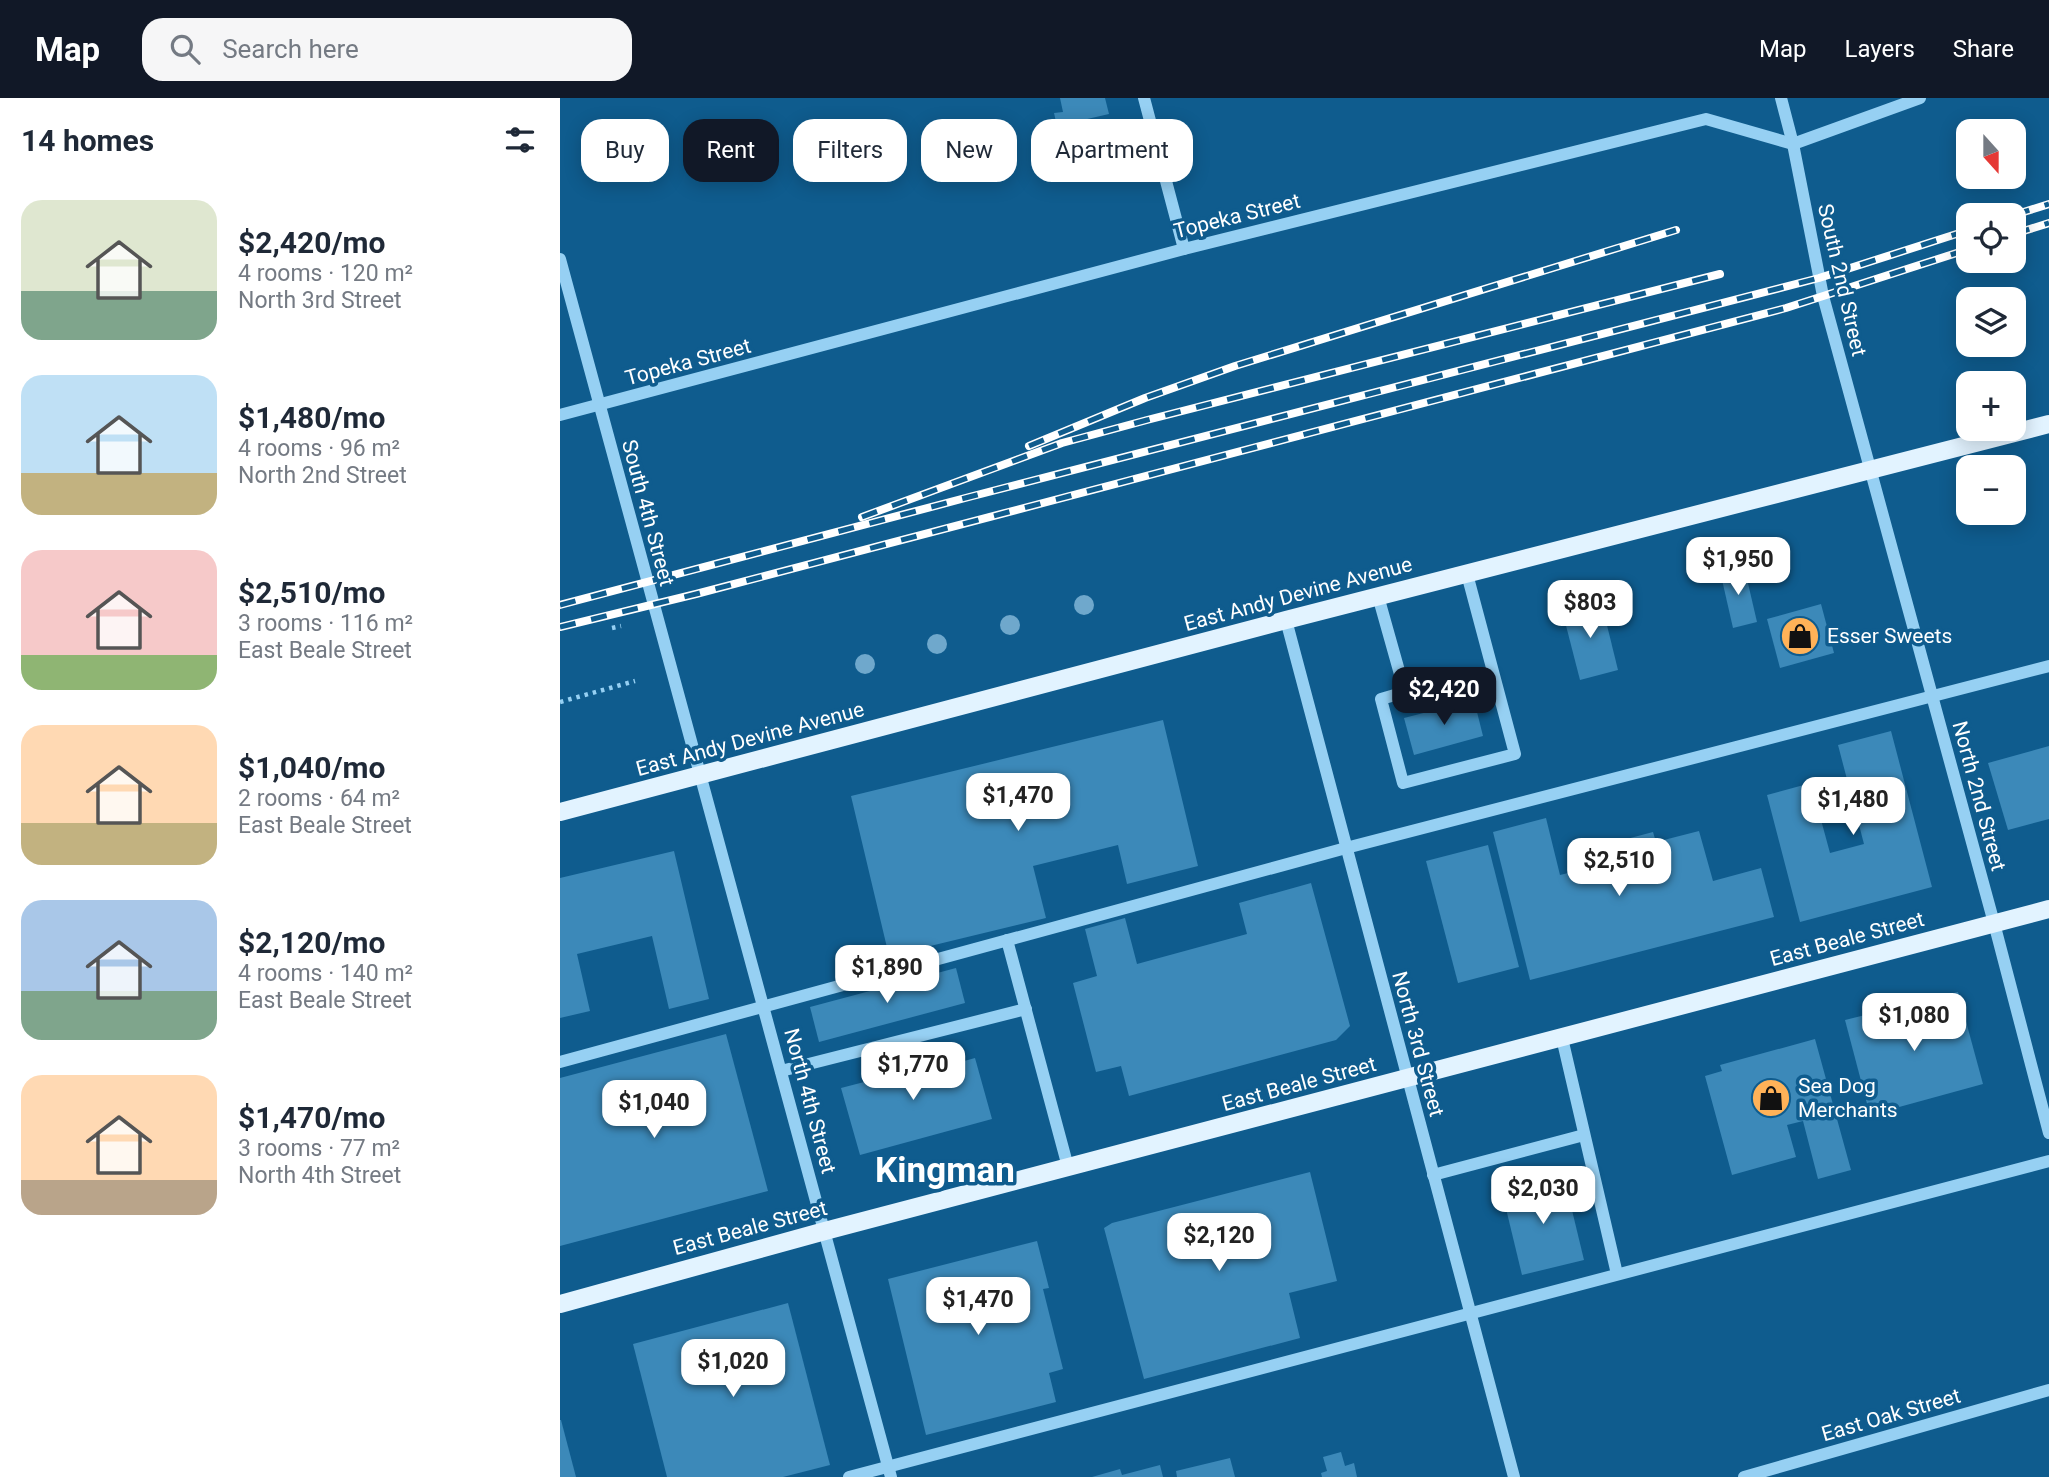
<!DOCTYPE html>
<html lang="en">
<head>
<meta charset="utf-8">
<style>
	:root { --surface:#fff; --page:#f6f6f7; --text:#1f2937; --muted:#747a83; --accent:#111827 }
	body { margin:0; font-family:Roboto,sans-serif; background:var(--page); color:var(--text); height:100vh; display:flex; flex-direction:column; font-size:26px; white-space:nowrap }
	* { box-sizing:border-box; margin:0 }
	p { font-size:23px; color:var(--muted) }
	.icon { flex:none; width:38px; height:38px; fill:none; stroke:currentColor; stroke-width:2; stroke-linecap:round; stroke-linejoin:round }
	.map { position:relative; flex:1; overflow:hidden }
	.drawer { display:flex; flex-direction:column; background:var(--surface); width:560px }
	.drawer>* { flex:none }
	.top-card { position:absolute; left:21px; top:21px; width:665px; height:63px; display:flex; gap:14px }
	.needle { width:46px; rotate:159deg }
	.tools { position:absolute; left:1396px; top:21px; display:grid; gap:14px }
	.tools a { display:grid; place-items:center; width:70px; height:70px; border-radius:14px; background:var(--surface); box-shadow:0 4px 18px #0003; font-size:35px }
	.price { position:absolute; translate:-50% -60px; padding:0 16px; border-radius:14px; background:#fff; color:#222; font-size:23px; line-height:46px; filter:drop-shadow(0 2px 4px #0008) }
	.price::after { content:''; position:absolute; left:50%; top:42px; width:21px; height:16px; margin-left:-10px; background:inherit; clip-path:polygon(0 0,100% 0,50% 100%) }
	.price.active { background:var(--accent); color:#fff }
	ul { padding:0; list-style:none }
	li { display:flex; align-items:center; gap:21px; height:175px; padding:0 21px }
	li span { display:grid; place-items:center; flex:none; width:196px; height:140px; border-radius:21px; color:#555 }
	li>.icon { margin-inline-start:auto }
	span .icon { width:84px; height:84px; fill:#fffc; stroke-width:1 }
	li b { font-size:30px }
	h2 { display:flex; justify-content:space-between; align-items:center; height:84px; padding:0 21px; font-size:30px }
	.tag { padding:0 24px; border-radius:21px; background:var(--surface); box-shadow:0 4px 18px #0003; font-size:24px; line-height:63px }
	.tag.active { background:var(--accent); color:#fff }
	header { display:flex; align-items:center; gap:42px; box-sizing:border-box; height:98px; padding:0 35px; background:var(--accent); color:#fff }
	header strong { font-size:33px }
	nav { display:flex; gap:38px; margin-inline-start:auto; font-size:24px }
	.search { width:490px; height:63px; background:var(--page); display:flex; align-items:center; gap:18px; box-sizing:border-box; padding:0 24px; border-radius:21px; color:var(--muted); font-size:26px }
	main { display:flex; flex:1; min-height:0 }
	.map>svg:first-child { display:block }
	.building { fill:#3c89b9 }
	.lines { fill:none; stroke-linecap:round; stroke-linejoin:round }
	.path { stroke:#96d0f3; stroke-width:4.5; stroke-dasharray:3.5 5; stroke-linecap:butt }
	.minor { stroke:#96d0f3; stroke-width:12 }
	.major { stroke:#e2f3ff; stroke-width:18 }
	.rail-casing { stroke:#fff; stroke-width:8 }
	.rail { stroke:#0f5c8e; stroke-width:5; stroke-dasharray:16; stroke-linecap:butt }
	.tree { fill:#6fa8cc }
	.labels { text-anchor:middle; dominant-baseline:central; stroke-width:7; stroke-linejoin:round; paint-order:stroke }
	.street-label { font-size:21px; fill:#fff; stroke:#0f5c8e }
	.poi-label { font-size:21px; fill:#fff; stroke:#0f5c8e; text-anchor:start }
	.town-label { font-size:35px; font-weight:bold; fill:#fff; stroke:#0f5c8e }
</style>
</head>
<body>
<header>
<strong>Map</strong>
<div class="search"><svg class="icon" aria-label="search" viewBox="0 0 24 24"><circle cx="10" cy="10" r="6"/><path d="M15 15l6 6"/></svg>Search here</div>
<nav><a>Map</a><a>Layers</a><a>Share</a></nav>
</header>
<main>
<section class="drawer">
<h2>14 homes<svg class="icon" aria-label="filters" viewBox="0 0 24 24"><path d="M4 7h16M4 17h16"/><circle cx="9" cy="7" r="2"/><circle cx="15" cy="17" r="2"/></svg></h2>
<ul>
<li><span style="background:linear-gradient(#dfe7d0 65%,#7fa58c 0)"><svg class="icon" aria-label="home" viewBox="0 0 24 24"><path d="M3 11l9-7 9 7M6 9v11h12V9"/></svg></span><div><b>$2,420/mo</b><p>4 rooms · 120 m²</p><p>North 3rd Street</p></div></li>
<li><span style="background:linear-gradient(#bfe0f5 70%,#c2b280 0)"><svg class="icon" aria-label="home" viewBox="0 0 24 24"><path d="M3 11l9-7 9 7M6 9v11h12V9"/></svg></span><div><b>$1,480/mo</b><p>4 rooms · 96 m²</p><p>North 2nd Street</p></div></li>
<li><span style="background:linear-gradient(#f6c9c9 75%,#8fb573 0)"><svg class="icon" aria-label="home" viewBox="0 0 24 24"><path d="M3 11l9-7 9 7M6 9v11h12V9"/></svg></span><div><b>$2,510/mo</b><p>3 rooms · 116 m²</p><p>East Beale Street</p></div></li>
<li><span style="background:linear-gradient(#ffd9b3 70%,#c2b280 0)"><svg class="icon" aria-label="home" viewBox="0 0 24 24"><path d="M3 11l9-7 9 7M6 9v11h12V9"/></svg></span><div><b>$1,040/mo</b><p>2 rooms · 64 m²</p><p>East Beale Street</p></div></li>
<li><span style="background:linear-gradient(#a9c7e8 65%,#7fa58c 0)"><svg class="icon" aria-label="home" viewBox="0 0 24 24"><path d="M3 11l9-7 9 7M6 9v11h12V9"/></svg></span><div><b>$2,120/mo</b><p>4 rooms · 140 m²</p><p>East Beale Street</p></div></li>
<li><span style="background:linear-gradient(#ffd9b3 75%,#b9a48a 0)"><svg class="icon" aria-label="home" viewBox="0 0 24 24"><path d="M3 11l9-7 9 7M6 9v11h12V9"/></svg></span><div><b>$1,470/mo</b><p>3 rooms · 77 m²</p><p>North 4th Street</p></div></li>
</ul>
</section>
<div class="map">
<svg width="1489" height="1379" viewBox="0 0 1489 1379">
	<rect width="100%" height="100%" fill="#0f5c8e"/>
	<g class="building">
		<polygon points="500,0 545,0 549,16 497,28 494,15 503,14"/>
		<polygon points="1184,468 1197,524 1173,530 1160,473"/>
		<polygon points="1041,503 1058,572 1020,582 1002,512"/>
		<polygon points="1261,506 1274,555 1220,570 1207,521"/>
		<polygon points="914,602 923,638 854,657 844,620"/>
		<polygon points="603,622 638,768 567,786 558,747 473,768 486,820 329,858 291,698"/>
		<polygon points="1331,633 1372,789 1240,824 1207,697 1251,685 1270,755 1304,746 1278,647"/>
		<polygon points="1489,648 1489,721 1448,732 1428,665"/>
		<polygon points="986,720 1000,777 1049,765 1044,747 1093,734 1096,744 1139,733 1153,783 1201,770 1214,819 970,882 933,734"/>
		<polygon points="928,747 959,869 898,885 866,763"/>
		<polygon points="114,753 149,901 109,911 92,838 17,856 30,913 0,920 0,780"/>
		<polygon points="751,785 790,928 776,942 569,998 561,968 536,974 513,885 537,878 525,831 565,820 577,866 687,836 679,805"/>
		<polygon points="396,870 405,905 259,944 250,909"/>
		<polygon points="1398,894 1423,986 1310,1017 1285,922"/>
		<polygon points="166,936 208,1093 0,1148 0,980"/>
		<polygon points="1255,941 1291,1072 1258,1081 1243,1023 1227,1027 1236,1059 1172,1077 1145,978 1162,973 1160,967"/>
		<polygon points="352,953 358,976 415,960 432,1021 300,1057 281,990 308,983 303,966"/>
		<polygon points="750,1074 777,1183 729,1195 740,1240 584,1281 544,1130 552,1125"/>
		<polygon points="1004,1079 1024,1162 962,1177 942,1094"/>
		<polygon points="477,1143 489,1190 483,1191 503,1271 489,1275 496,1304 366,1337 328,1181"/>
		<polygon points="228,1205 270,1367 223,1379 107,1379 73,1246"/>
		<polygon points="0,1322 1,1322 16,1379 0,1379"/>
		<polygon points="781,1354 785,1368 794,1365 797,1379 762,1379 761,1375 767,1373 763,1359"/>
		<polygon points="670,1360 675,1379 617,1379 616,1373"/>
		<polygon points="600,1367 603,1379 532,1379 560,1371 562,1377"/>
	</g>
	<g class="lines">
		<g class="path">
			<polyline points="52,530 61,528"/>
			<polyline points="0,604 75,583"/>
		</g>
		<g class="minor">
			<polyline points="584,0 624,151"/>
			<polyline points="1221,0 1233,46 1263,198 1434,825 1489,1035"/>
			<polyline points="0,161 331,1379"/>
			<polyline points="0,317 624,151 1146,21 1233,46 1360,0"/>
			<polyline points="818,498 845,594 821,601 843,685 955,656 907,476"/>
			<polyline points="726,522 954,1379"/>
			<polyline points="447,842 508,1069"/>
			<polyline points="1002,940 1057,1176"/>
			<polyline points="0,964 786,750 1489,568"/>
			<polyline points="221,973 466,911"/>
			<polyline points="873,1077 1024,1037"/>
			<polyline points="289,1379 1489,1063"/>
			<polyline points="1184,1379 1489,1292"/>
		</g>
		<g class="major">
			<polyline points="0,714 726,522 1489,326"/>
			<polyline points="0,1206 265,1133 1489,811"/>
		</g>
		<g class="rail-casing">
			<g id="rail">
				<polyline points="1454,117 1489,106"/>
				<polyline points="1454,136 1489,125"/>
				<polyline points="469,348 585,300 675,268 1116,132"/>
				<polyline points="302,419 502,345 587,322 1160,176"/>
				<polyline points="0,507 409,399 1259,180 1409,132"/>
				<polyline points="0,529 136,496 1226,210 1409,151"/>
			</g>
		</g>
		<use href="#rail" class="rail"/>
	</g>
	<g class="tree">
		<circle cx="524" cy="507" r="10"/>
		<circle cx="450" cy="527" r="10"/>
		<circle cx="377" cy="546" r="10"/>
		<circle cx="305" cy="566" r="10"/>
	</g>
	<defs>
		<g id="shop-disc" transform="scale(2.0125)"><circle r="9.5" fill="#ffb258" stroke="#0f5c8e"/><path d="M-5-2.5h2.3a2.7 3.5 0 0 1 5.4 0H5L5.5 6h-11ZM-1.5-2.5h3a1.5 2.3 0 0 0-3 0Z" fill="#111"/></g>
	</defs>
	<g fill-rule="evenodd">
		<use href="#shop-disc" x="1240" y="538"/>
		<use href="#shop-disc" x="1211" y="1000"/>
	</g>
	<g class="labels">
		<g class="street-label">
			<text transform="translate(677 118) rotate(-14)">Topeka Street</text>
			<text transform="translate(1282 182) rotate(77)">South 2nd Street</text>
			<text transform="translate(128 264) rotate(-15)">Topeka Street</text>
			<text transform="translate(88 415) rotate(75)">South 4th Street</text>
			<text transform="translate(738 496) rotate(-15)">East Andy Devine Avenue</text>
			<text transform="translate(190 641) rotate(-15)">East Andy Devine Avenue</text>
			<text transform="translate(1419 698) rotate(75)">North 2nd Street</text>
			<text transform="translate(1287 841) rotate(-15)">East Beale Street</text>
			<text transform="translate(858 946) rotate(75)">North 3rd Street</text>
			<text transform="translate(739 986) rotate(-15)">East Beale Street</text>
			<text transform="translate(250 1003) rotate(75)">North 4th Street</text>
			<text transform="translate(190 1130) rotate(-15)">East Beale Street</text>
			<text transform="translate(1331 1317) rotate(-16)">East Oak Street</text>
		</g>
		<g class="poi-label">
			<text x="1267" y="538">Esser Sweets</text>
			<text x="1238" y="988">Sea Dog<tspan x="1238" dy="24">Merchants</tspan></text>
		</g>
		<g class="town-label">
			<text x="385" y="1072">Kingman</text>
		</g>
	</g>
</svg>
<div class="tools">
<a><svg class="needle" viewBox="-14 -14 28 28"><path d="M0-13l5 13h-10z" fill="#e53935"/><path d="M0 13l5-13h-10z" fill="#747a83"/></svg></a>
<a><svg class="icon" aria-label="locate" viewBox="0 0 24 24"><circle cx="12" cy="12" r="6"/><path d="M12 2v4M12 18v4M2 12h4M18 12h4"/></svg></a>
<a><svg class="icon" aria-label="layers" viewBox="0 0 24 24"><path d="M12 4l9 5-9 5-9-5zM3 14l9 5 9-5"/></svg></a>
<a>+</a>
<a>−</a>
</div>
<b class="price" style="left:1178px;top:499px">$1,950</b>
<b class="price" style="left:1030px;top:542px">$803</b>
<b class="price active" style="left:884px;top:629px">$2,420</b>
<b class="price" style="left:458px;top:735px">$1,470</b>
<b class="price" style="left:1293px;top:739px">$1,480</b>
<b class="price" style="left:1059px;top:800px">$2,510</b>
<b class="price" style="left:327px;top:907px">$1,890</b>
<b class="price" style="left:1354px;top:955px">$1,080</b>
<b class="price" style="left:353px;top:1004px">$1,770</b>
<b class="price" style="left:94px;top:1042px">$1,040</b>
<b class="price" style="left:983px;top:1128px">$2,030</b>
<b class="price" style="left:659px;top:1175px">$2,120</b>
<b class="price" style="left:418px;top:1239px">$1,470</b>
<b class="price" style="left:173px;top:1301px">$1,020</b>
<div class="top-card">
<a class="tag">Buy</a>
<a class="tag active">Rent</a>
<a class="tag">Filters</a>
<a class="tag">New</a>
<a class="tag">Apartment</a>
</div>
</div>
</main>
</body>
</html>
